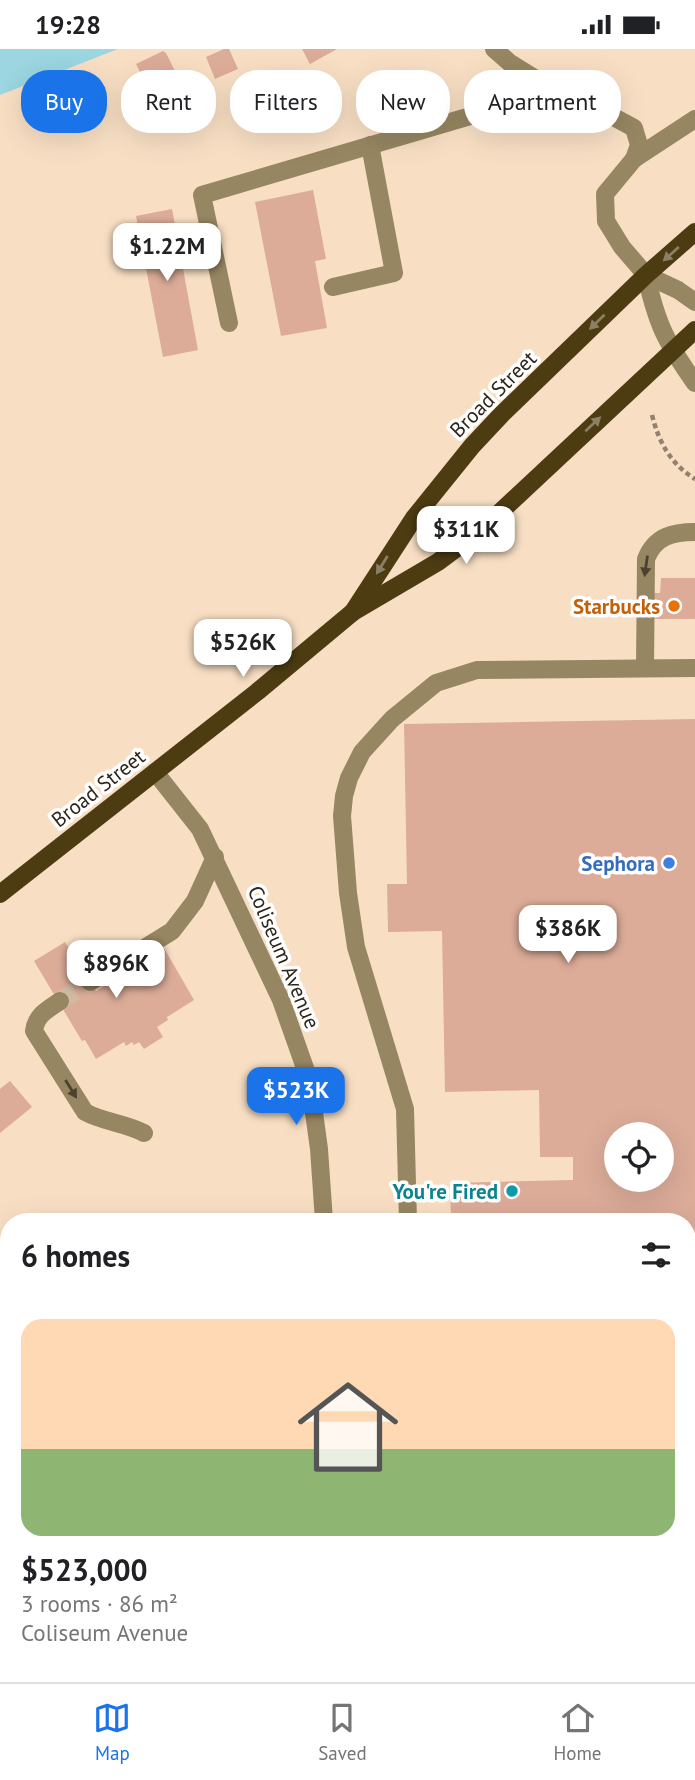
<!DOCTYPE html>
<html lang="en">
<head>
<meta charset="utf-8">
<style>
	:root { --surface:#fff; --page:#f2f2f2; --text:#202124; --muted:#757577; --line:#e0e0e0; --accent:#1a73e8 }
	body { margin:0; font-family:"PT Sans",sans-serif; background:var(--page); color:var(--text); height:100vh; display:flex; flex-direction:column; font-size:26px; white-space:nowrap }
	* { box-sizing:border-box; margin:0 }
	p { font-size:23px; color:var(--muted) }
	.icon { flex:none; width:38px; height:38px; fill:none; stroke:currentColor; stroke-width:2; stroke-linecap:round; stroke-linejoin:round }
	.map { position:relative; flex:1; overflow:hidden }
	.side { position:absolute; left:0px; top:1164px; width:696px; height:471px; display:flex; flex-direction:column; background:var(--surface); border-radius:28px 28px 0 0; box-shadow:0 7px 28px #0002 }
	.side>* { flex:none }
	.hud { position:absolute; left:21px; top:21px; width:654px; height:63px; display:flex; gap:14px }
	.controls { position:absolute; left:604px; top:1073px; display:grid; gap:14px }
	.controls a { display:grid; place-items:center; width:70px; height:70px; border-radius:50%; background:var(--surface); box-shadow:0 7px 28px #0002; font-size:35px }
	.price { position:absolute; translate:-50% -60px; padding:0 16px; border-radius:14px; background:#fff; color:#222; font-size:23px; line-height:46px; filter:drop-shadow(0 2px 4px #0008) }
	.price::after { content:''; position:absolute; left:50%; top:42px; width:21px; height:16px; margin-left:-10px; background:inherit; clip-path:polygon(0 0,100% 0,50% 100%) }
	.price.current { background:var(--accent); color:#fff }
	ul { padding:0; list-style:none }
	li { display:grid; align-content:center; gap:14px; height:371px; padding:0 21px }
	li+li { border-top:2px solid var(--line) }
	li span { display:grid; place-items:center; height:217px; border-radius:21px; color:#555 }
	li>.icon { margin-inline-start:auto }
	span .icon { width:126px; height:126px; fill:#fffc; stroke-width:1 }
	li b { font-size:30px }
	h2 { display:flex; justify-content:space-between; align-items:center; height:84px; padding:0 21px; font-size:30px }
	.chip { padding:0 24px; border-radius:28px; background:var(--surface); box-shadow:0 7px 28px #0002; font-size:24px; line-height:63px }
	.chip.current { background:var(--accent); color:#fff }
	.status { display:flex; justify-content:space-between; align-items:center; height:49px; padding:0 35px; background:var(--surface); direction:ltr }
	.status svg { height:19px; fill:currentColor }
	.tab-bar { display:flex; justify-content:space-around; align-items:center; height:98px; border-top:2px solid var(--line); background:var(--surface); font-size:19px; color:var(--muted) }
	.tab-bar a { display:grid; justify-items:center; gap:4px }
	.tab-bar .current { color:var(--accent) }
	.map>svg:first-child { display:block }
	.water { fill:#9bd6e1 }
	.building { fill:#dcac99; fill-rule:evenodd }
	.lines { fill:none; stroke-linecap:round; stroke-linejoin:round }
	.minor-tunnel { stroke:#d0baa2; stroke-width:18; stroke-dasharray:18 9; stroke-linecap:butt }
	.path { stroke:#92816f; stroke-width:4.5; stroke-dasharray:5 3.5; stroke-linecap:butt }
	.minor { stroke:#968661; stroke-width:18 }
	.major { stroke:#4d3c12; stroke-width:18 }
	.oneway { fill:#8b8065 }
	.oneway2 { fill:#4d4230 }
	.food-dot { fill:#e8710a; stroke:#fff; stroke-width:2.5 }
	.shop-dot { fill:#3f7fe0; stroke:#fff; stroke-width:2.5 }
	.culture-dot { fill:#0f9aa8; stroke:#fff; stroke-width:2.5 }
	.labels { text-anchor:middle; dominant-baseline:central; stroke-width:7; stroke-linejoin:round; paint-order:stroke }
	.street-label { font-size:21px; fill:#2e251b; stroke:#fff }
	.food-label { font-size:21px; font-weight:bold; fill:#c56008; stroke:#fff; text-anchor:end }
	.shop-label { font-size:21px; font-weight:bold; fill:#366cbe; stroke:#fff; text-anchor:end }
	.culture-label { font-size:21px; font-weight:bold; fill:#0d838f; stroke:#fff; text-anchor:end }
</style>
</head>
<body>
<div class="status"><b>19:28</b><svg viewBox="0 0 49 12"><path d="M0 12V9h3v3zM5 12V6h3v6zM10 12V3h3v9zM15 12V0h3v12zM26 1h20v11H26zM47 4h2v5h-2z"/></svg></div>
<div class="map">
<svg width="695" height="1633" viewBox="0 0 695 1633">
	<rect width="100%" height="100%" fill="#f8dfc4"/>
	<polygon class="water" points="0,0 118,0 0,46"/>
	<g class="building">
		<polygon points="224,0 229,0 238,20 215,30 206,8"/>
		<polygon points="302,0 337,0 310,15"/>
		<polygon points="163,2 166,4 181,34 188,31 196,48 171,60 168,54 152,61 137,29 142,27 136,15"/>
		<polygon points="313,141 326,210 315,212 327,279 281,287 255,153"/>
		<polygon points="172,160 198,301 163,308 136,167"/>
		<polygon points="661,529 695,529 695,570 653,570 653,544 660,544"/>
		<path d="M695,670v963h-125v-7h118v-454h-237l-1,-38 123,-3v-23h-33l-1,-67 -94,2 -3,-161 -54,1 -1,-48h20l-3,-160zM616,1085h46v45h-46z"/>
		<polygon points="65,893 96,942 164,899 194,951 167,968 168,971 157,978 163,988 144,1000 139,993 134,996 132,993 126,997 124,993 96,1010 85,991 82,992 34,912"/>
		<polygon points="10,1032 32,1058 0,1084 0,1040"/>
		<polygon points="9,1263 9,1373 0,1374 0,1264"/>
		<polygon points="0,1574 9,1574 9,1626 105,1626 105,1633 0,1633"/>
	</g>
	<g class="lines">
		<polyline class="minor-tunnel" points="60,952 90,933"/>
		<path class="path" d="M652,366c7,28 19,49 43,64"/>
		<g class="minor">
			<polyline points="494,0 510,14 555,42"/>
			<polyline points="634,110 695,70"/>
			<path d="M646,226c11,50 20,67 49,108"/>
			<polyline points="333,238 394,224 370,96"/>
			<polyline points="229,274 202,146 555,42 573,46 634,79 639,96 634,110 605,145 606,172 622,198 646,226 678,241 695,253"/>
			<path d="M645,619l1,-109c9,-23 27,-27 49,-27"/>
			<polyline points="155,723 200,780 281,951 305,1019 312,1049 319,1100 324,1172"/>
			<polyline points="90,933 172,882 195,852 215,808"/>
			<path d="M60,952c-13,9 -24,14 -26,30l51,81c18,10 40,11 59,21"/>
			<polyline points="408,1172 405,1060 356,898 348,844 342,767 344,747 349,729 362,703 392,670 436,634 477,621 695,619"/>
			<polyline points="0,1209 9,1206"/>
			<polyline points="0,1406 9,1406"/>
			<polyline points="134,1626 135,1633"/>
			<polyline points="219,1626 219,1633"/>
			<polyline points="334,1626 334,1633"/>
			<polyline points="417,1626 417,1633"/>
			<polyline points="545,1626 545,1633"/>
		</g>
		<g class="major">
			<polyline points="353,563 414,469 472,397 502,365 646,226 695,183"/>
			<polyline points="0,845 257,643 353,563 438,513 481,481 695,281"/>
		</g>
	</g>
	<defs><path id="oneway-solid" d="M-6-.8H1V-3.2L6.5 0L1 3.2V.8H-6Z" transform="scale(1.75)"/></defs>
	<g class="oneway">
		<use href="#oneway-solid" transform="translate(671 205) rotate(138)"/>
		<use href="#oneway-solid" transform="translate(597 273) rotate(136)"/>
		<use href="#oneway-solid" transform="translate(593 375) rotate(-43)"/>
		<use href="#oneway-solid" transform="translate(382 516) rotate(122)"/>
	</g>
	<g class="oneway2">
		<use href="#oneway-solid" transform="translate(646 517) rotate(98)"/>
		<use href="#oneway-solid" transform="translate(71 1040) rotate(58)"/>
	</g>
	<circle class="food-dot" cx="674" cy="557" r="7"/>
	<circle class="shop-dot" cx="669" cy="814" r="7"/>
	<circle class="culture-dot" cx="512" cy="1142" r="7"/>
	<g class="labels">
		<g class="street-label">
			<text transform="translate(493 345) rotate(-45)">Broad Street</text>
			<text transform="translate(98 739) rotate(-38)">Broad Street</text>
			<text transform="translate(284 908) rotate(67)">Coliseum Avenue</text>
		</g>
		<g class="food-label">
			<text x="660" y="557">Starbucks</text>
		</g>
		<g class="shop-label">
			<text x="655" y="814">Sephora</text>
		</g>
		<g class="culture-label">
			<text x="498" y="1142">You're Fired</text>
		</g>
	</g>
</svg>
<div class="controls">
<a><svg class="icon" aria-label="locate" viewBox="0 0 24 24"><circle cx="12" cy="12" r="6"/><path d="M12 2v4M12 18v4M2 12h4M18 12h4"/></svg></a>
</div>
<b class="price" style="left:167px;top:234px">$1.22M</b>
<b class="price" style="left:466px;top:517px">$311K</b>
<b class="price" style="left:243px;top:630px">$526K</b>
<b class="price" style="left:568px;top:916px">$386K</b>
<b class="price" style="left:116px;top:951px">$896K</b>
<b class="price current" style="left:296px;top:1078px">$523K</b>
<div class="hud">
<a class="chip current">Buy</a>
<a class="chip">Rent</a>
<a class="chip">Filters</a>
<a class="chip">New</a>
<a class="chip">Apartment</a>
</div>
<section class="side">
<h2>6 homes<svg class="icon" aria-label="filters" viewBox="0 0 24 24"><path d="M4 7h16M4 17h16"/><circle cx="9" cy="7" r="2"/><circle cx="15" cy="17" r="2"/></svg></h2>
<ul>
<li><span style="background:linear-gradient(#ffd9b3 60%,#8fb573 0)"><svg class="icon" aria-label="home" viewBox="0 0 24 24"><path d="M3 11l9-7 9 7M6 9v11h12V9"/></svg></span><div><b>$523,000</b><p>3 rooms · 86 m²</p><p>Coliseum Avenue</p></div></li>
</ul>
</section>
</div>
<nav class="tab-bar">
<a class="current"><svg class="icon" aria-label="map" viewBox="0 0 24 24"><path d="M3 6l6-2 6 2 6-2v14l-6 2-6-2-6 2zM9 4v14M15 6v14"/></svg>Map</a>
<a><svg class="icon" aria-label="saved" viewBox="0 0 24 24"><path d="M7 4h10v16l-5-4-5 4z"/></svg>Saved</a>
<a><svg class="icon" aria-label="home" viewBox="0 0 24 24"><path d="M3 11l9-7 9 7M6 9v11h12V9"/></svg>Home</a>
</nav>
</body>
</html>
